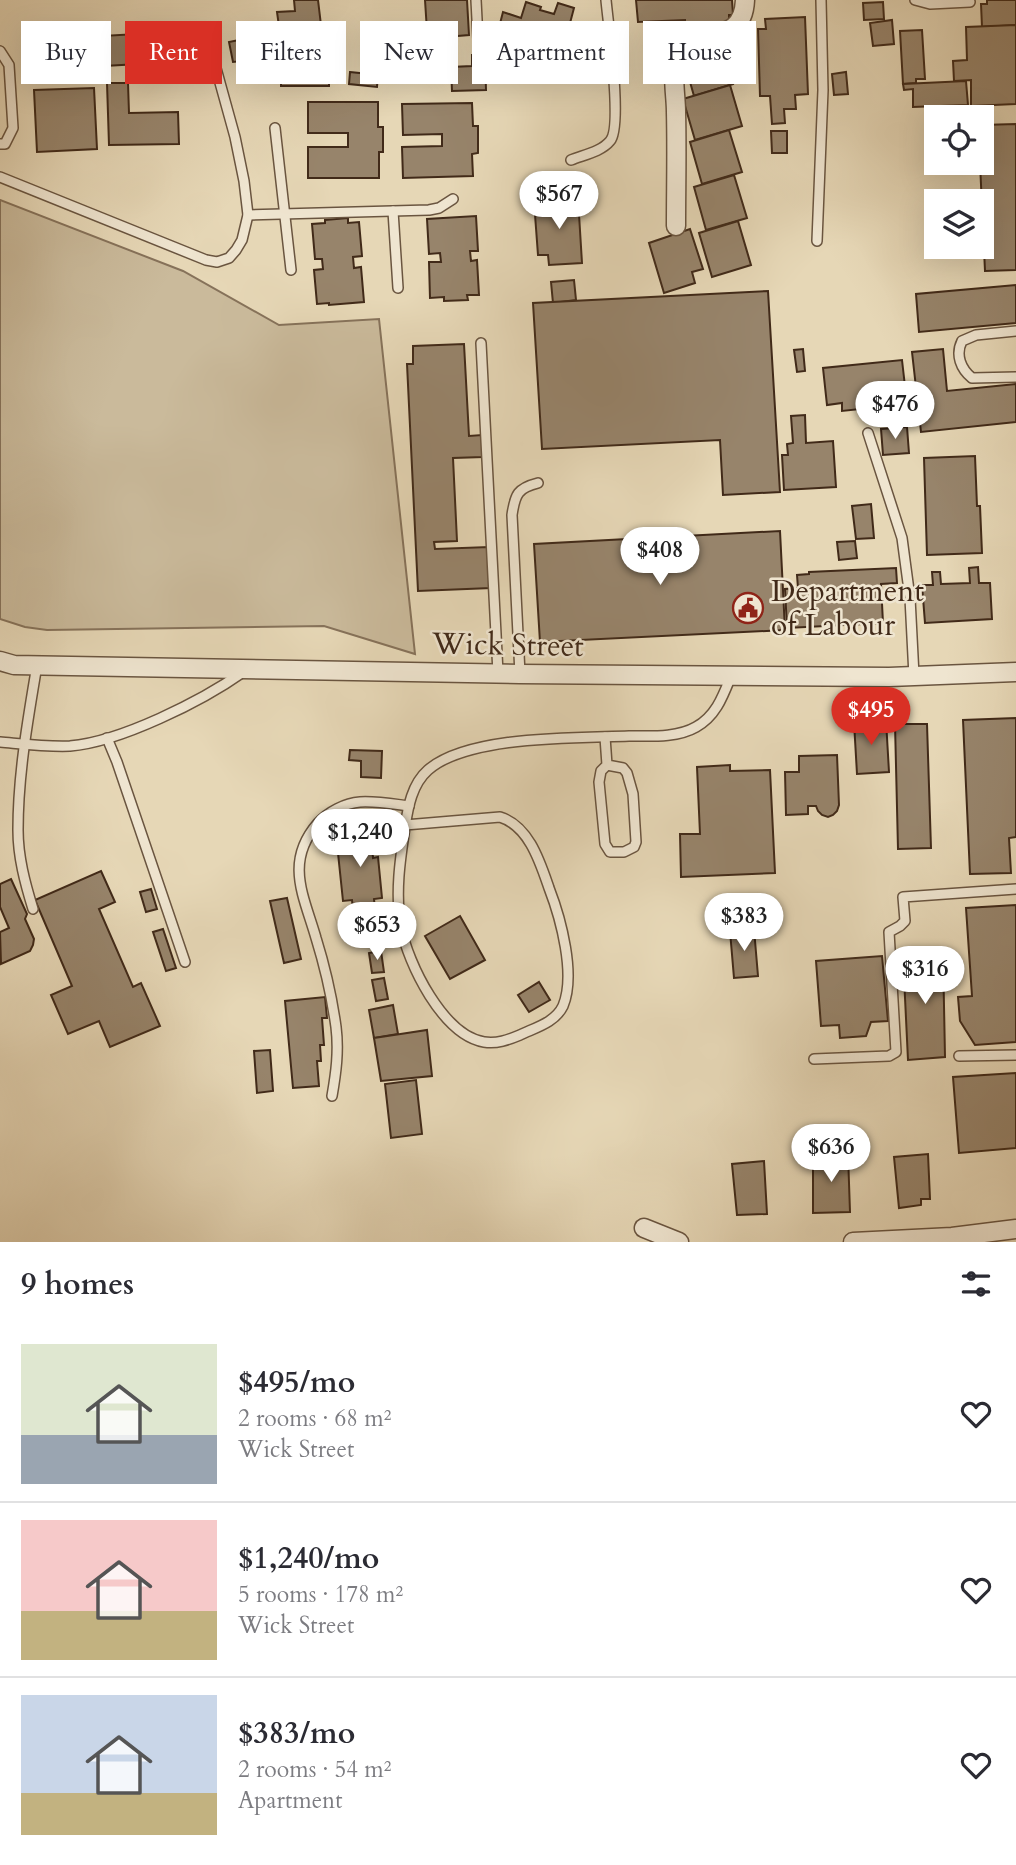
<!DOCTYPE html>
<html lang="en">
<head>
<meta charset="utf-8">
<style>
	:root { --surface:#fff; --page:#f2f2f3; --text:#2b2b33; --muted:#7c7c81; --line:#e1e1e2; --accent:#d93025 }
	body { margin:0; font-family:Cardo,serif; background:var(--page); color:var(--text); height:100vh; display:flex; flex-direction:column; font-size:26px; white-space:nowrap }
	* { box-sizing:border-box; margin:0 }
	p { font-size:23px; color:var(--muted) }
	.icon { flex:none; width:38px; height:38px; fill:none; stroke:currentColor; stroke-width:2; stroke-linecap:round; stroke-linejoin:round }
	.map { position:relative; height:1242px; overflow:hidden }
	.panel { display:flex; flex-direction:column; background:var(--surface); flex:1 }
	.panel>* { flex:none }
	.hud { position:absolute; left:21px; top:21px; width:975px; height:63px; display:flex; gap:14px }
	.tools { position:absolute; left:924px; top:105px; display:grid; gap:14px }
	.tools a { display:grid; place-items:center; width:70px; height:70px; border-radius:0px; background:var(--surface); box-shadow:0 7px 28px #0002; font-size:35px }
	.price { position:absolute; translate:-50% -60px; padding:0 16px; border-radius:24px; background:#fff; color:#222; font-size:23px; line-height:46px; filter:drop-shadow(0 2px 4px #0008) }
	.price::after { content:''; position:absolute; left:50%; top:42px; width:21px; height:16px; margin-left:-10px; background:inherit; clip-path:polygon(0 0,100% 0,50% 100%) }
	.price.selected { background:var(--accent); color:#fff }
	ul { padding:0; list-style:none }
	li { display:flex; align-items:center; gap:21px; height:175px; padding:0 21px }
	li+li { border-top:2px solid var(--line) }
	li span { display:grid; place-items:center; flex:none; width:196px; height:140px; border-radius:0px; color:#555 }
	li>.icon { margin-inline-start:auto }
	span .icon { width:84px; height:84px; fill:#fffc; stroke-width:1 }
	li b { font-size:30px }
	h2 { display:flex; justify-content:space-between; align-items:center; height:84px; padding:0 21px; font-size:30px }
	.chip { padding:0 24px; border-radius:0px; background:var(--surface); box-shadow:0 7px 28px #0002; font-size:24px; line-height:63px }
	.chip.selected { background:var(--accent); color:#fff }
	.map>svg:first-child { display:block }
	.green { fill:#caba9b; stroke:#86725a; stroke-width:2 }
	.building { fill:#97846b; stroke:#412a19; stroke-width:2 }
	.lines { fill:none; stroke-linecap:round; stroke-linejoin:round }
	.lane-casing { stroke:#6a5540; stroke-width:12 }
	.street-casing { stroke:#6a5540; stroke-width:21 }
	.lane { stroke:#efe5d0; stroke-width:9 }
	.street { stroke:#efe5d0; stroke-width:18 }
	.labels { text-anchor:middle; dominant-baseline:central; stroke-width:5; stroke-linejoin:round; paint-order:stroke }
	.poi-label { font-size:30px; fill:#412a19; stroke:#efe5d0; text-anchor:start }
	.street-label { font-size:30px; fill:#412a19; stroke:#efe5d0 }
</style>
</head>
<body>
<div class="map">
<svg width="1016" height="1242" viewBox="0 0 1016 1242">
	<rect width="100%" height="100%" fill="#e6d7b6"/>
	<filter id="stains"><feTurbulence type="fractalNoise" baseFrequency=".00286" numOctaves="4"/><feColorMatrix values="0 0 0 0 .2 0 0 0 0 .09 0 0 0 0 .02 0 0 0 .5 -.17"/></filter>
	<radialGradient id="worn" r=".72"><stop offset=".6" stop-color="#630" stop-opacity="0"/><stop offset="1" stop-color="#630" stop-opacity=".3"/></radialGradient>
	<polygon class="green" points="0,200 183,271 279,325 379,319 415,654 324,626 47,630 25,627 0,619"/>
	<g class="building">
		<polygon points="294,0 318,0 323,42 300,44 299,39 281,41 277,12 295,11"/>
		<polygon points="425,0 467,0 469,35 446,37 446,30 427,31"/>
		<polygon points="636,0 732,0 733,15 729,15 729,25 685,27 685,20 638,22"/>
		<polygon points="987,0 1016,0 1016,25 982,27 981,4 987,4"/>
		<polygon points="526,2 541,7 540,10 554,14 558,3 574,8 565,42 585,48 577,74 561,69 556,82 522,72 520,81 502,76 511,43 496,39 503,12 521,18"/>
		<polygon points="883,2 884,19 864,20 863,3"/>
		<polygon points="805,17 808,94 795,95 796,109 784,109 785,123 772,124 770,96 760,96 758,29 766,29 765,19"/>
		<polygon points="892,20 894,44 873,46 870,23"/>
		<polygon points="1016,25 1016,104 971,106 971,80 954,81 953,61 967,60 966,27"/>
		<polygon points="922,30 925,79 916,79 916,83 903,84 900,31"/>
		<polygon points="137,34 139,64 33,70 32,40"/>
		<polygon points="263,35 270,69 273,69 274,77 246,82 242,61 233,62 229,42"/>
		<polygon points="721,42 733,84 694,96 683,57 688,52"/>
		<polygon points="287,48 288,64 271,66 269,50"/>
		<polygon points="472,55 485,55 486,90 452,91 451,67 472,66"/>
		<rect x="281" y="68" width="48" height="18"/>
		<polygon points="350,72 378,75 377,87 349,84"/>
		<polygon points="846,72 848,94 834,95 832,74"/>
		<polygon points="966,81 968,105 913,107 913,89 904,90 903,84"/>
		<polygon points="107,83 128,83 129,113 178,112 179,144 109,145"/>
		<polygon points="730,85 742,126 695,140 683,99"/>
		<polygon points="94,88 97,149 37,152 34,90"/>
		<polygon points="308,102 378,102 378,127 383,127 383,152 379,152 379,178 308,178 308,147 348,147 348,133 308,133"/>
		<polygon points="472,103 473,126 478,126 478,153 472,154 473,176 403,178 402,147 442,146 442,134 403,135 402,104"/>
		<polygon points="1016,124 1016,270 985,271 980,163 982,125"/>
		<polygon points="729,130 742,172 702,184 690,142"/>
		<polygon points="771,131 787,131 787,153 772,153"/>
		<polygon points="734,175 747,218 706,230 694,187"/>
		<polygon points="578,198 582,263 549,265 548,255 538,255 534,201"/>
		<polygon points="476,216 478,251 470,251 471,261 477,260 479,295 467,295 468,300 444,301 444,297 430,298 429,262 441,262 440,253 429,254 427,219"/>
		<polygon points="348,218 348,223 359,222 362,256 353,257 354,268 361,267 364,302 329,305 329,303 317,304 314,270 323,269 322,259 315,259 312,224 325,223 325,220"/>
		<polygon points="738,221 751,265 712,277 699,233"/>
		<polygon points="690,229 703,269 692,272 695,283 664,293 649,243"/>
		<polygon points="574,280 576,300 553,303 551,282"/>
		<polygon points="1016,285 1016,323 919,332 916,294"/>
		<polygon points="768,291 780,492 723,495 720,440 542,449 533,303"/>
		<polygon points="464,344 469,436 482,435 483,457 453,458 457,541 434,542 435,549 489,547 491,588 418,591 407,364 413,364 413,346"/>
		<polygon points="803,349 805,371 797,372 794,350"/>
		<polygon points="943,349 947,391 1016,384 1016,422 921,432 912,352"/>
		<polygon points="902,360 907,404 842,411 842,403 827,405 823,368"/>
		<polygon points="805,415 806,443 833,441 836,487 784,490 782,455 788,455 787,444 793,443 791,416"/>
		<polygon points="907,427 909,453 883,455 881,429"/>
		<polygon points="975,456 977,506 980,506 982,553 927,555 924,458"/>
		<polygon points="871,504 874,538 856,539 852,506"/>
		<polygon points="780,531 785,630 540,642 534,544"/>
		<polygon points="855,541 857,558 839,560 837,542"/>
		<polygon points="978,567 979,583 990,583 992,619 925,623 922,585 933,585 932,572 940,572 941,584 970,583 969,568"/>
		<polygon points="896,568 897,583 881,584 883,623 787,628 785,589 798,588 797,575 809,574 809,572"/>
		<polygon points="1016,718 1016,837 1009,838 1011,873 970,874 963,720"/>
		<polygon points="886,720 889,772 857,774 854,722"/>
		<polygon points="895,724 927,724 931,848 898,849"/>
		<polygon points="350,750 382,751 381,778 361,777 361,761 349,760"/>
		<polygon points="837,755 839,805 837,811 833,815 828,817 822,815 818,811 816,806 808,806 808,814 786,815 785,772 799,772 799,756"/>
		<polygon points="730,765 730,771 770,770 775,873 681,877 680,834 700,834 697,767"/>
		<polygon points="369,814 373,858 378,857 382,898 374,899 376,919 354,921 352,900 343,901 338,853 346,852 344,834 347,833 345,816"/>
		<polygon points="101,871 115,902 99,909 133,987 141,983 160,1026 110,1047 99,1021 68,1034 51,995 72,986 35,900"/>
		<polygon points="11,879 27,914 25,919 34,939 33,945 30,951 1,964 0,932 9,928 0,907 0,884"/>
		<polygon points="151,889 157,909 146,912 140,892"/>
		<polygon points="287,898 301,959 284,963 270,901"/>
		<polygon points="1016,905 1016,1042 975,1045 960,1021 958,997 972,996 966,908"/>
		<polygon points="460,916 485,960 450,979 425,936"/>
		<polygon points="163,929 176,968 166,971 153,932"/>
		<polygon points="754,929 758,976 734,978 730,931"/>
		<polygon points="381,951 384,972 372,973 369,953"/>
		<polygon points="943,954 945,1057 908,1060 903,956"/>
		<polygon points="882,956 888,1021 871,1022 866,1036 840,1038 839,1025 821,1026 816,961"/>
		<polygon points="384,978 388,999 376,1001 372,980"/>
		<polygon points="539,982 550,1000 529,1012 518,995"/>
		<polygon points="325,997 327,1018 322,1018 324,1045 320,1045 321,1061 317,1061 319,1086 293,1088 285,1001"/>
		<polygon points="393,1005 398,1034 374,1038 369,1010"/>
		<polygon points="427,1030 432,1076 381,1081 374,1038"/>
		<polygon points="270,1050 273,1091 257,1093 254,1051"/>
		<polygon points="1016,1073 1016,1148 959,1153 953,1077"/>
		<polygon points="416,1080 422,1134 391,1138 385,1084"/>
		<polygon points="813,1154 848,1154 850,1212 813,1213"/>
		<polygon points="928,1154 930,1199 921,1199 921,1205 899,1208 894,1157"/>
		<polygon points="764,1161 767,1214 737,1215 732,1164"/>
	</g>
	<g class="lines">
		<g class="lane-casing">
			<g id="lane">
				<polyline points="476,0 478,39"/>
				<polyline points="915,0 930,4 970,2"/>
				<polyline points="0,51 9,65 13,128 5,144 0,144"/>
				<polyline points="275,128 291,270"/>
				<path d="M571,160c12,-5 30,-8 39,-19 13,-14 -2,-118 -4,-141"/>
				<polyline points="0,177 206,260 217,262 229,258 236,250 242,240 248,215 244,181 235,137 214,61"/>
				<polyline points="393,211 398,288"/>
				<polyline points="248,215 429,210 439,208 453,199"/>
				<polyline points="817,241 823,90 821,0"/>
				<path d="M1016,331l-40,4 -14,6c-7,14 -1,28 10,37l44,-1"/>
				<polyline points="481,343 498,673"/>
				<polyline points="868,433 902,538 910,598 914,676"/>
				<path d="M520,674l-8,-159c3,-21 6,-27 26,-32"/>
				<polyline points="605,737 607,765 601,771 599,782 605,844 610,852 624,852 634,847 636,842 633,794 627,773 623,768 607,765"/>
				<polyline points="107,738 117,762 185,962"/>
				<path d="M0,742c23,2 47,5 70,4 50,-4 132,-45 173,-74"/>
				<path d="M405,825l95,-8c29,9 40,45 49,71 12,31 27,87 14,118 -8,17 -29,22 -43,29 -12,5 -23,9 -36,7 -41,-7 -76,-78 -83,-115 -6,-33 -1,-67 4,-100 3,-20 7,-43 23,-57 40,-35 149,-32 201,-34 21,0 48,2 67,-9 20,-11 27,-31 35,-51"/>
				<path d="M33,909c-8,-26 -15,-52 -15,-79 0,-56 10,-111 19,-165"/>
				<polyline points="959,1056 1016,1055"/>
				<polyline points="814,1059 889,1056 896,1052 889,932 900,926 905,921 903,897 1016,889"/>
				<path d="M332,1096c4,-23 7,-45 4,-69 -4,-29 -11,-60 -20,-89 -12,-42 -32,-76 2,-115 10,-11 27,-20 42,-21 16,-1 33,2 49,4"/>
			</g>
		</g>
		<g class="street-casing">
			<g id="street">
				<path d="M676,226c0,-38 1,-76 0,-114 0,-20 -6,-41 4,-59 15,-29 63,-4 65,-53"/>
				<polyline points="0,661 14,665 520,674 889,677 1016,672"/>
				<polyline points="644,1228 679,1242"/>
				<polyline points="853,1242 952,1237 1016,1229"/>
			</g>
		</g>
		<use href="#lane" class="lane"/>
		<use href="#street" class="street"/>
	</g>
	<defs>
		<g id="civic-ring" transform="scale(1.575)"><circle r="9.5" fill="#efe5d0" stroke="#8f2418" stroke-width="1.5"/><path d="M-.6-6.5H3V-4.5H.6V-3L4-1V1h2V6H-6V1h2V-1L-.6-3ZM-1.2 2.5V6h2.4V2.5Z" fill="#8f2418"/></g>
	</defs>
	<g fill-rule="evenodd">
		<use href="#civic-ring" x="748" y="608"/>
	</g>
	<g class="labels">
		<g class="poi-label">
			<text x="771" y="591">Department<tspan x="771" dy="34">of Labour</tspan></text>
		</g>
		<g class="street-label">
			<text transform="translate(508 645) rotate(1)">Wick Street</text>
		</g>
	</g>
	<rect width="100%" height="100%" filter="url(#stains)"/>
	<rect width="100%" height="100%" fill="url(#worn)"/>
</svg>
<div class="tools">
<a><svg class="icon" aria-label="locate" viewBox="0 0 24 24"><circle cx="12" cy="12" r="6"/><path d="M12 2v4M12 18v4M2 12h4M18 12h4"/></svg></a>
<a><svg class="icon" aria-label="layers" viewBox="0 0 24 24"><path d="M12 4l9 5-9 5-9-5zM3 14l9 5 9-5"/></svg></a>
</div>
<b class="price" style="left:559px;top:231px">$567</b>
<b class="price" style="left:895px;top:441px">$476</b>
<b class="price" style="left:660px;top:587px">$408</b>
<b class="price selected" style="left:871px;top:747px">$495</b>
<b class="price" style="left:360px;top:869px">$1,240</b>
<b class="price" style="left:744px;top:953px">$383</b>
<b class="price" style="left:377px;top:962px">$653</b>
<b class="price" style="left:925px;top:1006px">$316</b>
<b class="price" style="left:831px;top:1184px">$636</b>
<div class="hud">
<a class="chip">Buy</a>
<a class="chip selected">Rent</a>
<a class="chip">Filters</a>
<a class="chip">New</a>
<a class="chip">Apartment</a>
<a class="chip">House</a>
</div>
</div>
<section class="panel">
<h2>9 homes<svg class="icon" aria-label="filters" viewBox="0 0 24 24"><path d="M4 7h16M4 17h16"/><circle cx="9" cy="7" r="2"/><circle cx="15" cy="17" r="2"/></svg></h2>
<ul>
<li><span style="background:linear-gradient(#dfe7d0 65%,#9aa5b1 0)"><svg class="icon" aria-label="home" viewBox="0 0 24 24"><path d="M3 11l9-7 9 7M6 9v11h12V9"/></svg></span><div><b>$495/mo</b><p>2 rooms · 68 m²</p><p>Wick Street</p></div><svg class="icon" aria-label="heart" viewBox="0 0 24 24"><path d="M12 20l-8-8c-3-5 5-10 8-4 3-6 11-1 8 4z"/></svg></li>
<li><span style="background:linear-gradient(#f6c9c9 65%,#c2b280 0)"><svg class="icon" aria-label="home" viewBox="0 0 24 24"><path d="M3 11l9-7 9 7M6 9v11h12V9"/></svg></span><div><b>$1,240/mo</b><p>5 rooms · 178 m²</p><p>Wick Street</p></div><svg class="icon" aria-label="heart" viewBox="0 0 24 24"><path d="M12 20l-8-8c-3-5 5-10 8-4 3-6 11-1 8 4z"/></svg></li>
<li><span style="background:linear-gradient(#c9d6e8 70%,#c2b280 0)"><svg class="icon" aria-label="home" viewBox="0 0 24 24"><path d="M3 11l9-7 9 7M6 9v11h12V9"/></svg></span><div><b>$383/mo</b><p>2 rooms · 54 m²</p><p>Apartment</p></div><svg class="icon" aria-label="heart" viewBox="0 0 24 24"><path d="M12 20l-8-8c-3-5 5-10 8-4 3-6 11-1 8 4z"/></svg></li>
</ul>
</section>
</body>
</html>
